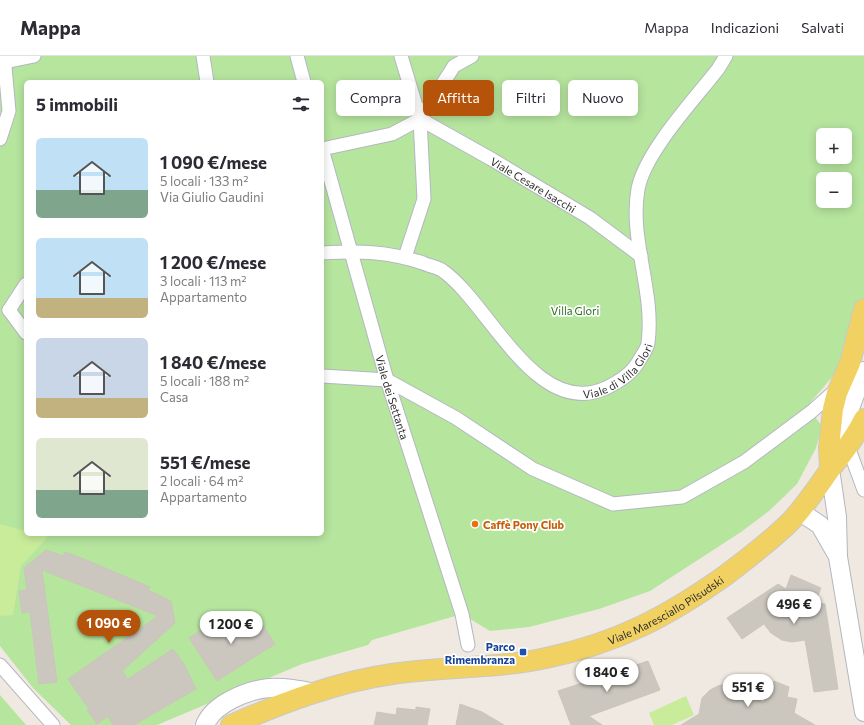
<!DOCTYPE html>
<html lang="it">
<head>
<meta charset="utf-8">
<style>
	:root { --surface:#fff; --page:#f2f2f3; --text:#2b2b33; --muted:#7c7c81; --line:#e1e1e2; --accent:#b45309 }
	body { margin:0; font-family:Commissioner,sans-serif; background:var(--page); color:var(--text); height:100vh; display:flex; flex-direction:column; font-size:15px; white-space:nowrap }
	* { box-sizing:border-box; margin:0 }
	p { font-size:13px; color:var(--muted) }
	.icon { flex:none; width:22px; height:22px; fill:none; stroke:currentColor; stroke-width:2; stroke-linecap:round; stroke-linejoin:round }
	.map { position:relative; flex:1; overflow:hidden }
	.sheet { position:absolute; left:24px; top:24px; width:300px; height:456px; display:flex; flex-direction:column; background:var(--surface); border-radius:6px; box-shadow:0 2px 10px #0003 }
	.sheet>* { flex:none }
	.banner { position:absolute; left:336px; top:24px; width:380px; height:36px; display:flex; gap:8px }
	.tools { position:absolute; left:816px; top:72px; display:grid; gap:8px }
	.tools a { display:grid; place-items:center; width:36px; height:36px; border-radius:6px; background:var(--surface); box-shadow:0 2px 10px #0003; font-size:20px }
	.price { position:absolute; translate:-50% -34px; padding:0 9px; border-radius:14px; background:#fff; color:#222; font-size:13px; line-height:26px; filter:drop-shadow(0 1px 2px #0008) }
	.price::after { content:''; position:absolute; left:50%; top:24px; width:12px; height:9px; margin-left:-6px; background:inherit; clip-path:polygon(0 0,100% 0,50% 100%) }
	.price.active { background:var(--accent); color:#fff }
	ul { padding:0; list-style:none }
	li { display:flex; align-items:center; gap:12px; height:100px; padding:0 12px }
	li span { display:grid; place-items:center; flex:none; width:112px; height:80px; border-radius:6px; color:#555 }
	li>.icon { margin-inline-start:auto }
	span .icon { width:48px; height:48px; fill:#fffc; stroke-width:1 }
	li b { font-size:17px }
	h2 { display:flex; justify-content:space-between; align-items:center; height:48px; padding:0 12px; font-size:17px }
	.tag { padding:0 14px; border-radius:6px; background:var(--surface); box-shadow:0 2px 10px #0003; font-size:14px; line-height:36px }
	.tag.active { background:var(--accent); color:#fff }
	header { display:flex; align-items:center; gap:24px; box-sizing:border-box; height:56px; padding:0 20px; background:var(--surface); border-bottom:1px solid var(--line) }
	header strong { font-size:19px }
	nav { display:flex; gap:22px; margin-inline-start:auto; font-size:14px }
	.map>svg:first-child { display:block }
	.green { fill:#b6e59e; fill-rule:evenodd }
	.pitch { fill:#c9ec9a }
	.building { fill:#cbc7bf; stroke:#cbc5ba }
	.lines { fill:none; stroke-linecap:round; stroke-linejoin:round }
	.street-casing { stroke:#b4b7c1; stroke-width:15 }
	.secondary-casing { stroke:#b4b7c1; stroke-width:20 }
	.primary-casing { stroke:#c9c9c9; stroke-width:22 }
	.street { stroke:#fff; stroke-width:13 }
	.secondary { stroke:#fff; stroke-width:18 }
	.primary { stroke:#f2d163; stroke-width:20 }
	.food-dot { fill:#e8710a; stroke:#fff; stroke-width:1.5 }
	.transit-dot { fill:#1a4fb4; stroke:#fff; stroke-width:1.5 }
	.labels { text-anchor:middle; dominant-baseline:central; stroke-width:3.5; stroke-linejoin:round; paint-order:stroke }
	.street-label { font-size:11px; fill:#2e2e2e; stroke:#fff }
	.park-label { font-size:11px; fill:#2c6e1b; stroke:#fff }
	.food-label { font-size:11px; font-weight:bold; fill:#c56008; stroke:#fff; text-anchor:start }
	.transit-label { font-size:11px; font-weight:bold; fill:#164399; stroke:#fff; text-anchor:end }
</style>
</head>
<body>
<header>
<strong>Mappa</strong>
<nav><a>Mappa</a><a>Indicazioni</a><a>Salvati</a></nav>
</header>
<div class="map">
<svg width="864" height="669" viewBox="0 0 864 669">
	<rect width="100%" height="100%" fill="#efe9e1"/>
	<g class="green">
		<path d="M0,0h864v253l-25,60 -29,34 1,9 11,14 -6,22 -19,36 -28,27 -28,21 -91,59 -51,18 -70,18 -39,4 -28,-17 -90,26 -4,5 -66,19 -145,61h-86l-38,-37 -33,-42zM26,26h296v452h-296zM823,79h22v22h-22zM823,123h22v22h-22z"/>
		<polygon points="0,639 26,669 0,669"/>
	</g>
	<g class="pitch">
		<polygon points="0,468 26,475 26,478 37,478 48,481 21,510 13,559 0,560"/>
		<polygon points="686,640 694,659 672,669 654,669 649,657"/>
	</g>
	<g class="building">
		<polygon points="46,494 63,500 65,496 84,503 150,531 148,534 171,545 175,567 122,615 128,623 173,593 184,608 196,633 134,669 113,669 108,660 97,668 87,654 89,653 68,623 158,560 42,514 57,626 39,628 30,556 22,557 19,535 27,534 24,512"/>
		<polygon points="791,519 821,532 815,547 825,548 838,633 814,636 805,584 792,586 782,584 771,577 764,568 742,583 727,562 778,528 786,533"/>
		<polygon points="225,558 235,573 257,560 275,588 217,625 189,582"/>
		<polygon points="648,605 660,634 589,660 602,669 571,669 558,635"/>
		<polygon points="774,625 789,631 787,641 797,643 794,657 815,669 681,669 699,658 702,642 710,634 718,630 725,628 739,632 747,627 749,630 750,629 763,647 771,628 773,629"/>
		<polygon points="460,648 482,656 504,669 456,669"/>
		<polygon points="416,651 430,653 427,669 374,669 377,656 396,659 397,652 416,654"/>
	</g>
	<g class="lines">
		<g class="street-casing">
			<g id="street">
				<polyline points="203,0 207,26"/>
				<polyline points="297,0 304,26"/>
				<polyline points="401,0 420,63 424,143 405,201"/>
				<polyline points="0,7 34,0"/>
				<path id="s1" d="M420,63l73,41 97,58 51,38"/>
				<polyline points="0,83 9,55 4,0"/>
				<path id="s2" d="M322,93l65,231 75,234 6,31"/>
				<polyline points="322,93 392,78 420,63 454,10 472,0"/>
				<path id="s3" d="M322,197c38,-2 64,-2 101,10 6,3 15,4 20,8 46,32 93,149 163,117 14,-7 27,-15 34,-29 3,-5 7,-10 8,-16 7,-52 -19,-103 -10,-154 7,-37 56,-89 80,-120l8,-13"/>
				<polyline points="9,254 26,228"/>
				<polyline points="9,254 26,277"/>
				<polyline points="322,320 387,324 456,362 533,413 613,448 682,441 744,406 811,356 838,332"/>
				<polyline points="846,385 864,434"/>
				<polyline points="0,609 53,669"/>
			</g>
		</g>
		<g class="secondary-casing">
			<g id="secondary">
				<polyline points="864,315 842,373 830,413 837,461 838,501 864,656"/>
				<polyline points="799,455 820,469 836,497"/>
				<path d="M205,669c8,-21 42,-35 64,-37 16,-1 31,2 46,5"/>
			</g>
		</g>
		<g class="primary-casing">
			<g id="primary">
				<polyline points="830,413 829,391 833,353 837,337 850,307 864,253"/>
				<path id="s4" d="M231,669c51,-22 105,-43 161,-51 52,-8 103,-5 154,-16 71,-15 121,-41 180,-83 22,-17 45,-34 65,-54 14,-15 26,-33 38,-50 13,-17 26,-33 35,-52"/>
			</g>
		</g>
		<use href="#street" class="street"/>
		<use href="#secondary" class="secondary"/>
		<use href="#primary" class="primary"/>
	</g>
	<circle class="food-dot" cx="475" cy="468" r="4"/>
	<rect class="transit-dot" x="519" y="592" width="8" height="8" rx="2"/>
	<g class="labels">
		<g class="street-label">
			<text stroke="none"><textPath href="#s1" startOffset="131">Viale Cesare Isacchi</textPath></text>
			<text stroke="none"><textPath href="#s3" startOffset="358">Viale di Villa Glori</textPath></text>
			<text stroke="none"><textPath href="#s2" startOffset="258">Viale dei Settanta</textPath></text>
			<text stroke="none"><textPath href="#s4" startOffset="454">Viale Maresciallo Pilsudski</textPath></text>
		</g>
		<g class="park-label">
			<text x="575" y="254">Villa Glori</text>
		</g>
		<g class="food-label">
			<text x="483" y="468">Caffè Pony Club</text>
		</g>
		<g class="transit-label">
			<text x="515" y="590">Parco<tspan x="515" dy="13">Rimembranza</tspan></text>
		</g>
	</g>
</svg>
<div class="tools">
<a>+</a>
<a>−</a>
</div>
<b class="price" style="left:794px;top:569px">496 €</b>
<b class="price active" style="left:109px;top:588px">1 090 €</b>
<b class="price" style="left:231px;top:589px">1 200 €</b>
<b class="price" style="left:607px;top:637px">1 840 €</b>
<b class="price" style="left:748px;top:652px">551 €</b>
<div class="banner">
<a class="tag">Compra</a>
<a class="tag active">Affitta</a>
<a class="tag">Filtri</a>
<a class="tag">Nuovo</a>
</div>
<section class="sheet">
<h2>5 immobili<svg class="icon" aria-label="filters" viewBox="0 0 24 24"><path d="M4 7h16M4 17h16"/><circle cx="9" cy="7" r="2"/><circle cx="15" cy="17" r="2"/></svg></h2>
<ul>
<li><span style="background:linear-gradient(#bfe0f5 65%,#7fa58c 0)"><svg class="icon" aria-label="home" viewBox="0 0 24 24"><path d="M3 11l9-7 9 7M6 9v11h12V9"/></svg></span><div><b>1 090 €/mese</b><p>5 locali · 133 m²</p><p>Via Giulio Gaudini</p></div></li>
<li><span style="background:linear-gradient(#bfe0f5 75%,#c2b280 0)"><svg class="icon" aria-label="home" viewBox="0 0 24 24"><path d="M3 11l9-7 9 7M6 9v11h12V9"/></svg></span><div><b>1 200 €/mese</b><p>3 locali · 113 m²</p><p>Appartamento</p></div></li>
<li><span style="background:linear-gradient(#c9d6e8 75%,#c2b280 0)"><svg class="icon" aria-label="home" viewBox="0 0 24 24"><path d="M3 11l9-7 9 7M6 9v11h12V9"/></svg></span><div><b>1 840 €/mese</b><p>5 locali · 188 m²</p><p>Casa</p></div></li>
<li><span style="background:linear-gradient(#dfe7d0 65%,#7fa58c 0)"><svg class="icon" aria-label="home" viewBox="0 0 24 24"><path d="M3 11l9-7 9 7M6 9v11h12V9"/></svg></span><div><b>551 €/mese</b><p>2 locali · 64 m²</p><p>Appartamento</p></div></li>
</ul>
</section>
</div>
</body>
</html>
